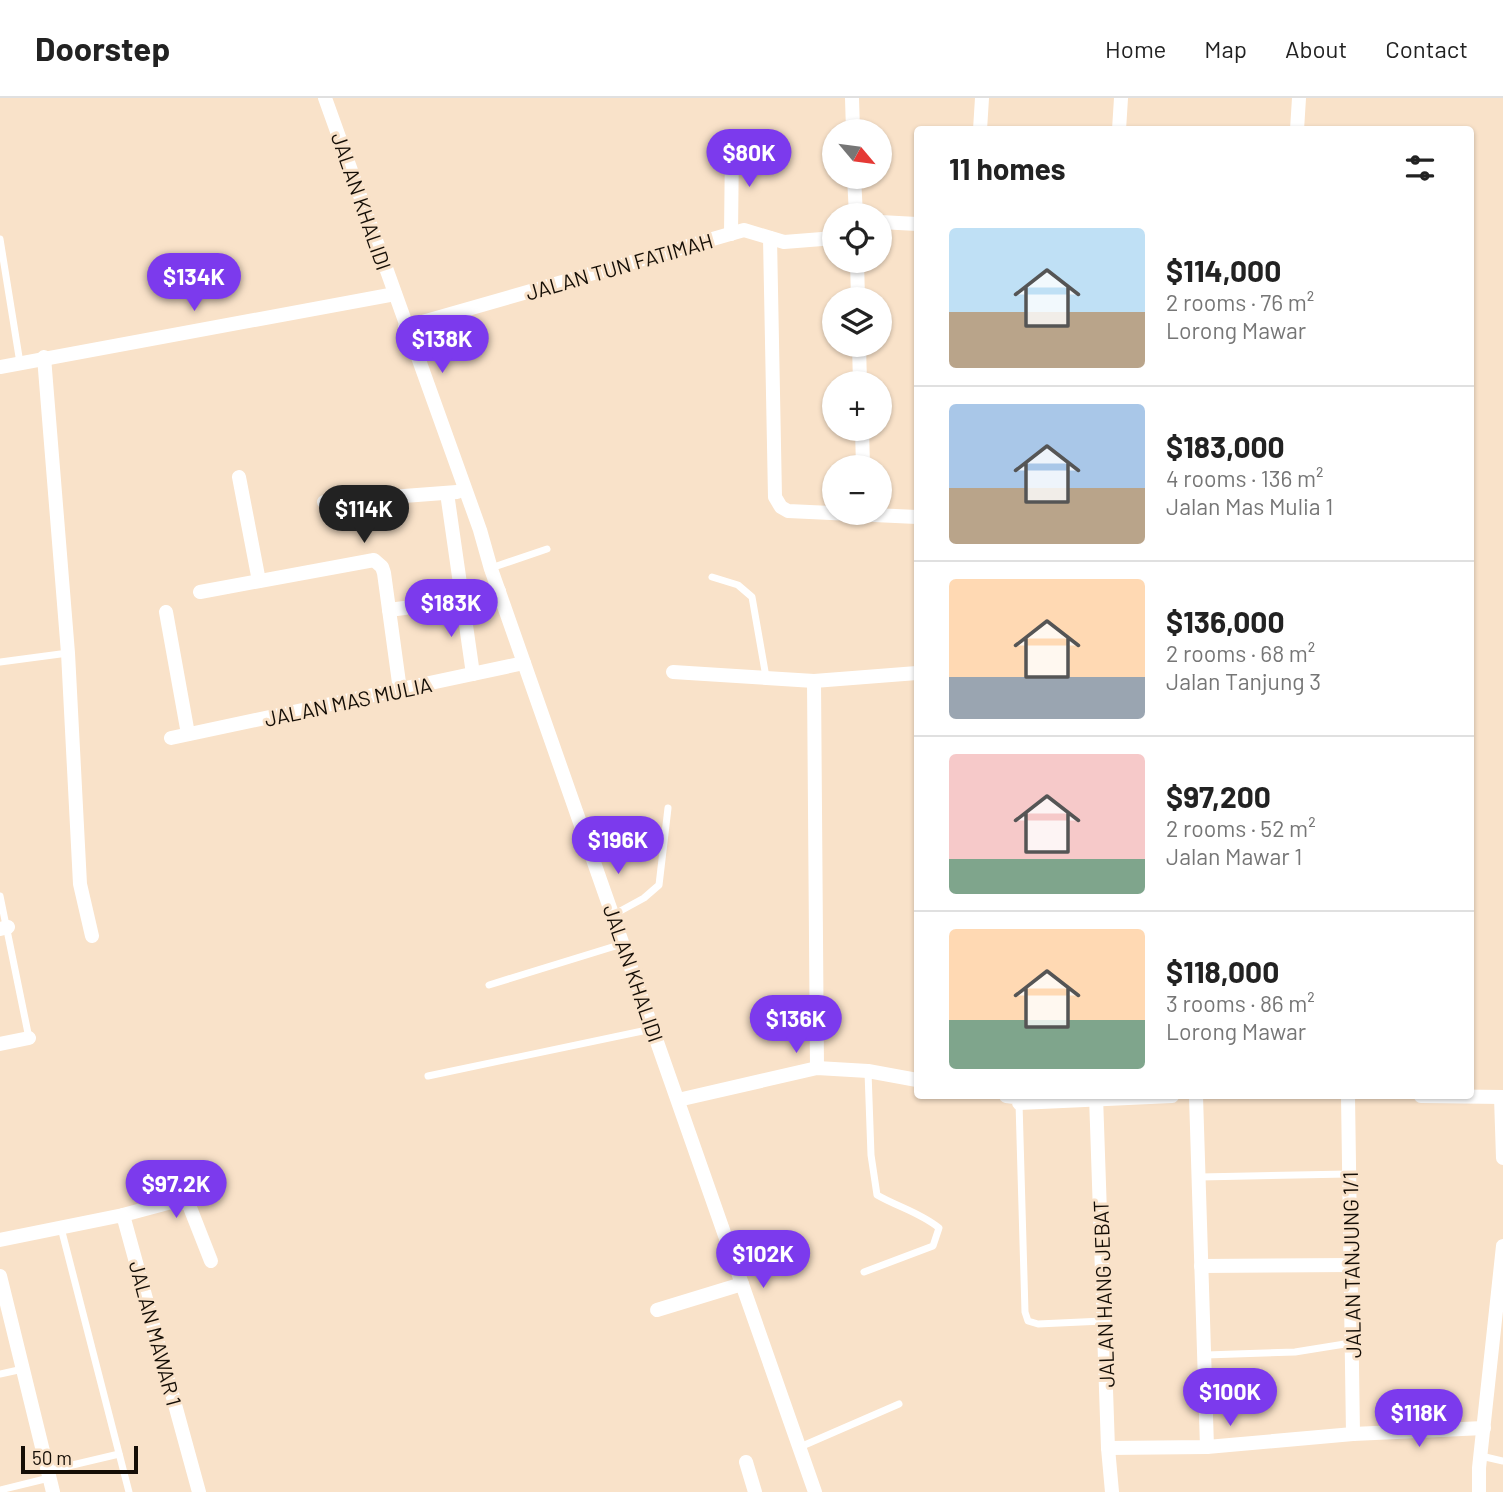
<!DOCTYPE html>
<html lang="en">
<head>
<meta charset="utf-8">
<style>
	:root { --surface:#fff; --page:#f6f6f6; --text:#222; --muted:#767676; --line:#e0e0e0; --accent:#7c3aed }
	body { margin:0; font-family:Barlow,sans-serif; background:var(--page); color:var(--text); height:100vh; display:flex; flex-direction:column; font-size:26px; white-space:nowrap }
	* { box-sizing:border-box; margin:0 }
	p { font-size:23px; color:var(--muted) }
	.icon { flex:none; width:38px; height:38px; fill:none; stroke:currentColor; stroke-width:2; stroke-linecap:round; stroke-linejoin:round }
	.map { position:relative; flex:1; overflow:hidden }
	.details { position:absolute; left:914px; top:28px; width:560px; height:973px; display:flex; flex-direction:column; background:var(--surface); border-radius:7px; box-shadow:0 2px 5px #0004 }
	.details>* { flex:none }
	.needle { width:46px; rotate:119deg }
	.buttons { position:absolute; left:822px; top:21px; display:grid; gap:14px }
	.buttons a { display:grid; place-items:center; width:70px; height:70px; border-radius:50%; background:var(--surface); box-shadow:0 2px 5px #0004; font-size:35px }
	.scale { position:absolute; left:21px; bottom:18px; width:117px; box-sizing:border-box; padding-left:7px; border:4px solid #150e06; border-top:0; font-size:19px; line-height:24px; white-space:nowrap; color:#150e06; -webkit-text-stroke:5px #f9e2c9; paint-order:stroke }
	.price { position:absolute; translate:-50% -60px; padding:0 16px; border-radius:24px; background:var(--accent); color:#fff; font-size:23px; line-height:46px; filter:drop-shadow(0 2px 4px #0008) }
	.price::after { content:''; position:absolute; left:50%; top:42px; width:21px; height:16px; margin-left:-10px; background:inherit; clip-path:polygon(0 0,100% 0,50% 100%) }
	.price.on { background:#222; color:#fff }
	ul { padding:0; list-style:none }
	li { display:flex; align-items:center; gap:21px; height:175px; padding:0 35px }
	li+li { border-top:2px solid var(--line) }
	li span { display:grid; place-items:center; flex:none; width:196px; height:140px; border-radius:7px; color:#555 }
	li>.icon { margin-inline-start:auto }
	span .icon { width:84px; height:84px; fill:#fffc; stroke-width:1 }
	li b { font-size:30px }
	h2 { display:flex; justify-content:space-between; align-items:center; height:84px; padding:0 35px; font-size:30px }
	header { display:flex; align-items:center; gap:42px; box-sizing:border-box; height:98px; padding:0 35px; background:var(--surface); border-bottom:2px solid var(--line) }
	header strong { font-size:33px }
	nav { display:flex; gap:38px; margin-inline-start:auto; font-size:24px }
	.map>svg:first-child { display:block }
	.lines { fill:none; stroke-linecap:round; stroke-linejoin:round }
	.service { stroke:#fff; stroke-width:7 }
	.minor { stroke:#fff; stroke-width:14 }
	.labels { text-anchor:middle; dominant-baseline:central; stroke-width:6; stroke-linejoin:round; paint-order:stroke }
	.street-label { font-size:21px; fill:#150e06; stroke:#f9e2c9 }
</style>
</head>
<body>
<header>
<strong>Doorstep</strong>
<nav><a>Home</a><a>Map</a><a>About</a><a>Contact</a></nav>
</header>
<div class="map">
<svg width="1503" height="1394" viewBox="0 0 1503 1394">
	<rect width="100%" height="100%" fill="#f9e2c9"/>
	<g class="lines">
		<g class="service">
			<polyline points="0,141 20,265"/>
			<polyline points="491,470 547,451"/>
			<polyline points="712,479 738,487 752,499 766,579"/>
			<polyline points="0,564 68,555"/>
			<polyline points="0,798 29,940"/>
			<polyline points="613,817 644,800 659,787 668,710"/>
			<polyline points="489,887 622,846"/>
			<polyline points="428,978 652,931"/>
			<polyline points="1019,1005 1025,1214 1028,1223 1038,1226 1103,1223"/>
			<polyline points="1200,1079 1348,1076"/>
			<polyline points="61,1130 129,1394"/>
			<path d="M864,1174l69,-26 6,-18c-18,-15 -41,-21 -62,-33l-6,-40 -3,-83"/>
			<polyline points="1206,1257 1295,1254 1351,1245"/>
			<polyline points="0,1276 23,1271"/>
			<polyline points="800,1349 899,1306"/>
			<polyline points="1481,1358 1503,1363"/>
			<polyline points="47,1373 119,1356"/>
			<polyline points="0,1392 49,1380"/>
		</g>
		<g class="minor">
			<polyline points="325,0 480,432 491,471 815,1394"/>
			<polyline points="852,0 853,33"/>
			<polyline points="980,32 982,0"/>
			<polyline points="1119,32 1121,0"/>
			<polyline points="1297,32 1299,0"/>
			<polyline points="854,79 856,117"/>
			<polyline points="880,124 917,126"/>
			<polyline points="731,136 732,46"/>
			<polyline points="770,140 775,399 781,409 788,413 917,419"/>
			<polyline points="857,163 858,201"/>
			<polyline points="405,229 744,132 784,144 835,140"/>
			<polyline points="859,247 860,285"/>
			<polyline points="44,259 68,555 80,786 92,838"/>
			<polyline points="0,269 395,196"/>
			<polyline points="862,331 863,369"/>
			<polyline points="239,379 259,483"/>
			<polyline points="447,395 473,576"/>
			<polyline points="324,404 457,394"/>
			<polyline points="200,494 374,462 382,469 384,475 400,592"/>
			<polyline points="389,512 464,502 499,493"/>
			<polyline points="166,514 188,636"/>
			<polyline points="673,574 814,583 917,575"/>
			<polyline points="814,583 817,970"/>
			<polyline points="171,640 524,565"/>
			<polyline points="0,831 8,829"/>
			<polyline points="0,946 29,940"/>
			<polyline points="1006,998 1023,1000 1019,1005 1172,998"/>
			<polyline points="1096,998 1108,1350 1112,1394"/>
			<polyline points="1196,998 1207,1349"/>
			<polyline points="1348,998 1353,1336"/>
			<polyline points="1421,998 1503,999"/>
			<polyline points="1501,999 1503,1060"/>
			<polyline points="678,1002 817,970 868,973 917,982"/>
			<polyline points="123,1117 179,1102 189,1107 211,1163"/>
			<polyline points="0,1142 123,1117 199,1394"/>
			<polyline points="1201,1168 1351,1167"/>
			<polyline points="0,1178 53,1394"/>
			<polyline points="657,1212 742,1186"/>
			<polyline points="1108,1350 1207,1349 1353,1336 1484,1330"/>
			<polyline points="746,1364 755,1394"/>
			<polyline points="1479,1394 1479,1370 1503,1148"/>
		</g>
	</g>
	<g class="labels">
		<g class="street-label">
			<text transform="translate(362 103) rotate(71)">JALAN KHALIDI</text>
			<text transform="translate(619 168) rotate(-16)">JALAN TUN FATIMAH</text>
			<text transform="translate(348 603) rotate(-12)">JALAN MAS MULIA</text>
			<text transform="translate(634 875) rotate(71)">JALAN KHALIDI</text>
			<text transform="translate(1351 1167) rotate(-91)">JALAN TANJUNG 1/1</text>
			<text transform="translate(1103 1196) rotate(-92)">JALAN HANG JEBAT</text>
			<text transform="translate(156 1235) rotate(75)">JALAN MAWAR 1</text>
		</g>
	</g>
</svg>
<div class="buttons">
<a><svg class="needle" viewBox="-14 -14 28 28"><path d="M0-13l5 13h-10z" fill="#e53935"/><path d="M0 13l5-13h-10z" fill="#767676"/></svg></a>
<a><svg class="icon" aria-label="locate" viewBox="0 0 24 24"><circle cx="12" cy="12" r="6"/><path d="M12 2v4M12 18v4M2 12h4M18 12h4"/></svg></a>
<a><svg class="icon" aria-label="layers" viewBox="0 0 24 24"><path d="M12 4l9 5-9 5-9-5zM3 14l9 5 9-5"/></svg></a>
<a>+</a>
<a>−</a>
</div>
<div class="scale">50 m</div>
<b class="price" style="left:749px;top:91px">$80K</b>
<b class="price" style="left:194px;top:215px">$134K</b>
<b class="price" style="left:442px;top:277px">$138K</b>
<b class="price on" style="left:364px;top:447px">$114K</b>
<b class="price" style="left:451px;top:541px">$183K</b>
<b class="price" style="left:618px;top:778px">$196K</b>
<b class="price" style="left:796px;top:957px">$136K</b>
<b class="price" style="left:176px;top:1122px">$97.2K</b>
<b class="price" style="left:763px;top:1192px">$102K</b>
<b class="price" style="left:1230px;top:1330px">$100K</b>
<b class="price" style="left:1419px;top:1351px">$118K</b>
<section class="details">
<h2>11 homes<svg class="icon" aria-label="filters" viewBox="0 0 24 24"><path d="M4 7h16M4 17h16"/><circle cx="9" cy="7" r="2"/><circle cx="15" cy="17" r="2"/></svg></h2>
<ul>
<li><span style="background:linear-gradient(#bfe0f5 60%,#b9a48a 0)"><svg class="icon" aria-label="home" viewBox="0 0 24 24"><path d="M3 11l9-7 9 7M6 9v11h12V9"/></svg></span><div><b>$114,000</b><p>2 rooms · 76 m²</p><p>Lorong Mawar</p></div></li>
<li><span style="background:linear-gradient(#a9c7e8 60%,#b9a48a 0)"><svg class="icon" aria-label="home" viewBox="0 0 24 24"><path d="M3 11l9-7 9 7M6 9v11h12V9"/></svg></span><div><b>$183,000</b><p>4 rooms · 136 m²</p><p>Jalan Mas Mulia 1</p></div></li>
<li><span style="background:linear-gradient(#ffd9b3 70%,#9aa5b1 0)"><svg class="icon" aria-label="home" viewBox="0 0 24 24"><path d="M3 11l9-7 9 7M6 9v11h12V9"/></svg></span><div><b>$136,000</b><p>2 rooms · 68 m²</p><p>Jalan Tanjung 3</p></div></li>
<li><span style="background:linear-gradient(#f6c9c9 75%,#7fa58c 0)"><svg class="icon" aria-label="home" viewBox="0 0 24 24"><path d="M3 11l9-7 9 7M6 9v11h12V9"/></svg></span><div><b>$97,200</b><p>2 rooms · 52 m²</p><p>Jalan Mawar 1</p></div></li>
<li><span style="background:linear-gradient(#ffd9b3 65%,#7fa58c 0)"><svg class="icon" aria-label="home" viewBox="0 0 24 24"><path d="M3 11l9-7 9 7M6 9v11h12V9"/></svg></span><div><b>$118,000</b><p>3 rooms · 86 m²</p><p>Lorong Mawar</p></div></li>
</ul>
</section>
</div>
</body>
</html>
